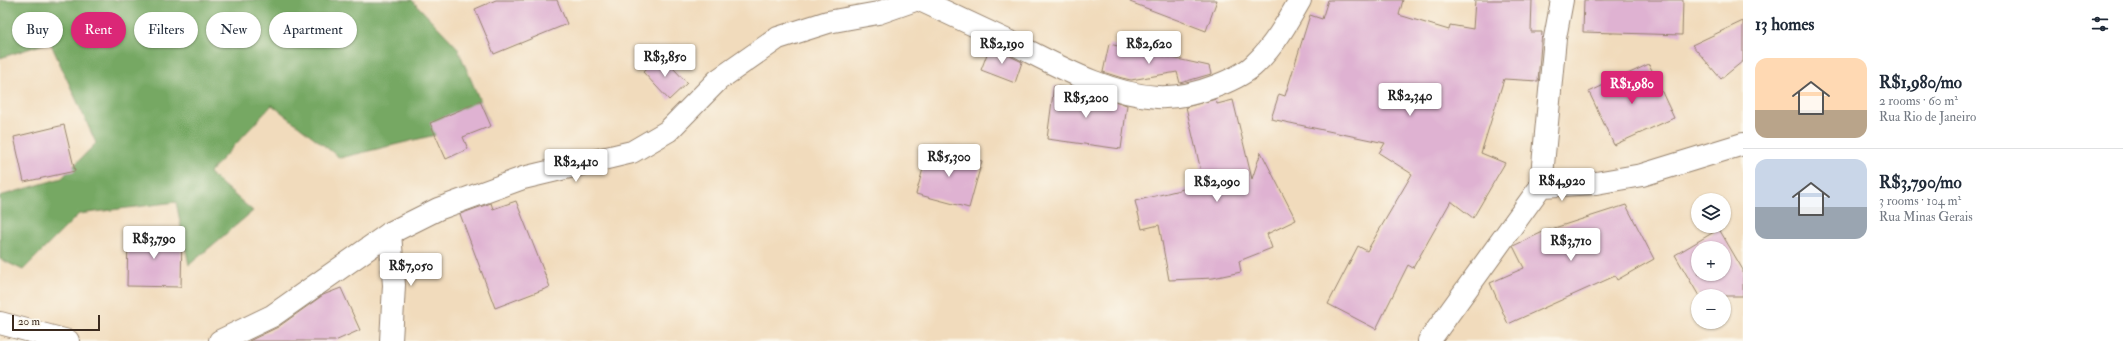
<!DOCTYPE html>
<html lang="en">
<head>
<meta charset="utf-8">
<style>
	:root { --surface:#fff; --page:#f6f6f7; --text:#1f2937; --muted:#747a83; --line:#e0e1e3; --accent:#db2777 }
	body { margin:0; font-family:"IM FELL Double Pica",serif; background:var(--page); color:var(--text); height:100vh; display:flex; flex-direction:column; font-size:15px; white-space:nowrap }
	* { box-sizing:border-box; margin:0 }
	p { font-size:13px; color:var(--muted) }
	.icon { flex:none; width:22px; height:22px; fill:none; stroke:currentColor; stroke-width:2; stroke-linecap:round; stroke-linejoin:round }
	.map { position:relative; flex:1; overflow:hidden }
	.panel { display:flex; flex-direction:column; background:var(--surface); width:380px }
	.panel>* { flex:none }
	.hud { position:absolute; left:12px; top:12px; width:380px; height:36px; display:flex; gap:8px }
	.buttons { position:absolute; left:1691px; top:193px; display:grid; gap:8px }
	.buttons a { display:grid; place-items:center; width:40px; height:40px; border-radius:50%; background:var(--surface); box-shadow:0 1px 3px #0004; font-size:20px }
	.scale { position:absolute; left:12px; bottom:10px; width:88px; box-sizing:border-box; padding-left:4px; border:2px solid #3b2a1e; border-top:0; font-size:11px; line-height:14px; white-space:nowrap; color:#3b2a1e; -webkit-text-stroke:3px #fbf7ec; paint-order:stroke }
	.price { position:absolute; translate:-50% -34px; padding:0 9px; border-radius:4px; background:#fff; color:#222; font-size:13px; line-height:26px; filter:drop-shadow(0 1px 2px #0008) }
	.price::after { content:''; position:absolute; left:50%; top:24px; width:12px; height:9px; margin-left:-6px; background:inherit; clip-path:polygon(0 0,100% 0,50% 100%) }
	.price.on { background:var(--accent); color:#fff }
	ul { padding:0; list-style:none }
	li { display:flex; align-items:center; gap:12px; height:100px; padding:0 12px }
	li+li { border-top:1px solid var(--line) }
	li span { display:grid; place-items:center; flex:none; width:112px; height:80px; border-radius:12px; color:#555 }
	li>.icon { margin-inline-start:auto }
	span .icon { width:48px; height:48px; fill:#fffc; stroke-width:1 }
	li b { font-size:17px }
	h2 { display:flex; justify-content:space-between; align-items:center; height:48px; padding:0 12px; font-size:17px }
	.tag { padding:0 14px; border-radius:18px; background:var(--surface); box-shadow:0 1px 3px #0004; font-size:14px; line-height:36px }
	.tag.on { background:var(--accent); color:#fff }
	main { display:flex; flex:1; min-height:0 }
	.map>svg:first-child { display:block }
	.forest { fill:#76a864; stroke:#586941 }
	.building { fill:#dfb2d2; fill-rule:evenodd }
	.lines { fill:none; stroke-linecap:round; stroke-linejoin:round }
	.minor-casing { stroke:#96826d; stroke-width:24 }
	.minor { stroke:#fff; stroke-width:22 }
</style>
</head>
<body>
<main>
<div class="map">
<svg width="1743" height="341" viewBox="0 0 1743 341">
	<rect width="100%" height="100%" fill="#fbf7ec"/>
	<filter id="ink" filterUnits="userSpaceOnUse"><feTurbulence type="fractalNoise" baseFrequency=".025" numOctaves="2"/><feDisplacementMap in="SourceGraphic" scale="8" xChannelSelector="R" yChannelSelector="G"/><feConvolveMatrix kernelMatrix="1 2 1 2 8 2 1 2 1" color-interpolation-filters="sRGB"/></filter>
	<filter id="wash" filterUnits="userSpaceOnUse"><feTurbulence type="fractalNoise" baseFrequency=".012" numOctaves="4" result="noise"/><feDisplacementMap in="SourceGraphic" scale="16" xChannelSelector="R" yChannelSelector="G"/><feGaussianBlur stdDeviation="0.9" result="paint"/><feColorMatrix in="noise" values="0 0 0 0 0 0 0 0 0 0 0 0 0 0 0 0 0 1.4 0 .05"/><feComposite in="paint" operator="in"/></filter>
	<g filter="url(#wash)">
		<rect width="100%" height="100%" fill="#f1dbbc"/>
		<polygon class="forest" points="0,0 412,0 457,47 489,122 340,158 272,105 209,173 253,211 189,265 176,202 79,214 23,270 0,259 0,196 62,178 96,143 50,42 0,58"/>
		<g id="blocks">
			<g class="building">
				<polygon points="496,0 557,0 567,24 494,54 475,9"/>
				<polygon points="1130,0 1217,0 1206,31 1130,2"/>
				<polygon points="1328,0 1403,0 1399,15 1449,30 1450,25 1473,29 1475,0 1532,0 1531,32 1542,32 1538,81 1504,79 1481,153 1505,163 1473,218 1451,201 1413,268 1408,265 1376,329 1328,304 1358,246 1367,251 1412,174 1379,153 1385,143 1271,119 1279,94 1285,96 1310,15 1322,19"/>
				<polygon points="1584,0 1683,0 1682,35 1583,32"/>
				<polygon points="1743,21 1743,61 1721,79 1692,45"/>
				<polygon points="1109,44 1209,66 1211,74 1180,83 1177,72 1131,80 1122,78 1103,72"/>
				<polygon points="990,46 1022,62 1015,83 981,70"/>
				<polygon points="661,55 687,83 669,100 643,72"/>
				<polygon points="1649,64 1674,118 1614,145 1589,92"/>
				<polygon points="1054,86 1079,89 1127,105 1121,149 1047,139"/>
				<polygon points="1216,99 1217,104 1233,100 1252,179 1261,152 1296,220 1267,234 1272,248 1239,261 1241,272 1213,278 1169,280 1159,225 1142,229 1135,201 1204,184 1186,107"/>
				<polygon points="480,101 491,126 463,137 468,149 446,159 430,123"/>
				<polygon points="64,125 75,171 24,182 14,137"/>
				<polygon points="929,147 982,161 969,208 916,194"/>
				<polygon points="516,201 550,287 495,308 460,214 491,203 493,209"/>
				<polygon points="1626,205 1654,259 1617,280 1615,276 1508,324 1490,283 1524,268 1513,246 1545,231"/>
				<path d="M1719,229l24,41v26h-44l-24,-41zM1698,248h26v26h-26z"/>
				<polygon points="128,233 182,234 181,287 127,286"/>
				<polygon points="341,288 360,330 335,341 249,341 278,327 323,295"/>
			</g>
		</g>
	</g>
	<g filter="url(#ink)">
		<use href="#blocks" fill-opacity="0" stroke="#96826d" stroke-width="1"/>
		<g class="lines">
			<g class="minor-casing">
				<g id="minor">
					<path d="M920,0c30,14 60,28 90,42 45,22 95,52 147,55 19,1 41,-4 59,-11 13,-5 29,-12 39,-22 19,-18 32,-41 45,-64"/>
					<polyline points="1541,186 1555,38 1562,0"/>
					<polyline points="390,233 394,285 391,341"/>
					<polyline points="0,323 68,341"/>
					<polyline points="220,341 272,316 390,233 438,209 523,178 632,152 668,131 718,80 778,38 828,22 878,13 915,0"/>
					<polyline points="1429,341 1541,186 1596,183 1642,175 1743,144"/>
				</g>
			</g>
			<use href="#minor" class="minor"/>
		</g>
	</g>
</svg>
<div class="buttons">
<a><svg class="icon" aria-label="layers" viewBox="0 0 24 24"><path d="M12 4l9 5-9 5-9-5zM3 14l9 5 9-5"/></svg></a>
<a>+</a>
<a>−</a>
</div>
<div class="scale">20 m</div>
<b class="price" style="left:1002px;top:65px">R$2,190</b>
<b class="price" style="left:1149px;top:65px">R$2,620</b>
<b class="price" style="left:665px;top:78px">R$3,850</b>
<b class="price on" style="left:1632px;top:105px">R$1,980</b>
<b class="price" style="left:1410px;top:117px">R$2,340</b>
<b class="price" style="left:1086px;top:119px">R$5,200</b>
<b class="price" style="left:949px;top:178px">R$5,300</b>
<b class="price" style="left:576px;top:183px">R$2,410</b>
<b class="price" style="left:1562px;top:202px">R$4,920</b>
<b class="price" style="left:1217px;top:203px">R$2,090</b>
<b class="price" style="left:154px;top:260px">R$3,790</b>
<b class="price" style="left:1571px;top:262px">R$3,710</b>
<b class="price" style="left:411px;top:287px">R$7,050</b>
<div class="hud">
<a class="tag">Buy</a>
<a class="tag on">Rent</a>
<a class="tag">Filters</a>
<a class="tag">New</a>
<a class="tag">Apartment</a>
</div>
</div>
<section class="panel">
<h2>13 homes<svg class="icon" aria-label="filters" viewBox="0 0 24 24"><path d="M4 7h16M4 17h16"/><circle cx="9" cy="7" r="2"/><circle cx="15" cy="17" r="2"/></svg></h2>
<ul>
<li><span style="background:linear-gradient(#ffd9b3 65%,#b9a48a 0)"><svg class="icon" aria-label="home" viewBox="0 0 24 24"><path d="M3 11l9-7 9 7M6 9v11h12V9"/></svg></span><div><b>R$1,980/mo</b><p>2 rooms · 60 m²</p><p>Rua Rio de Janeiro</p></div></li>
<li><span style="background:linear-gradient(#c9d6e8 60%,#9aa5b1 0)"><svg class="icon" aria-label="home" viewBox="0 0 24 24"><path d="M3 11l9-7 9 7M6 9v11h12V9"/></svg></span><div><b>R$3,790/mo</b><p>3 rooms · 104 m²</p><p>Rua Minas Gerais</p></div></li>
</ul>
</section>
</main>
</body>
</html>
